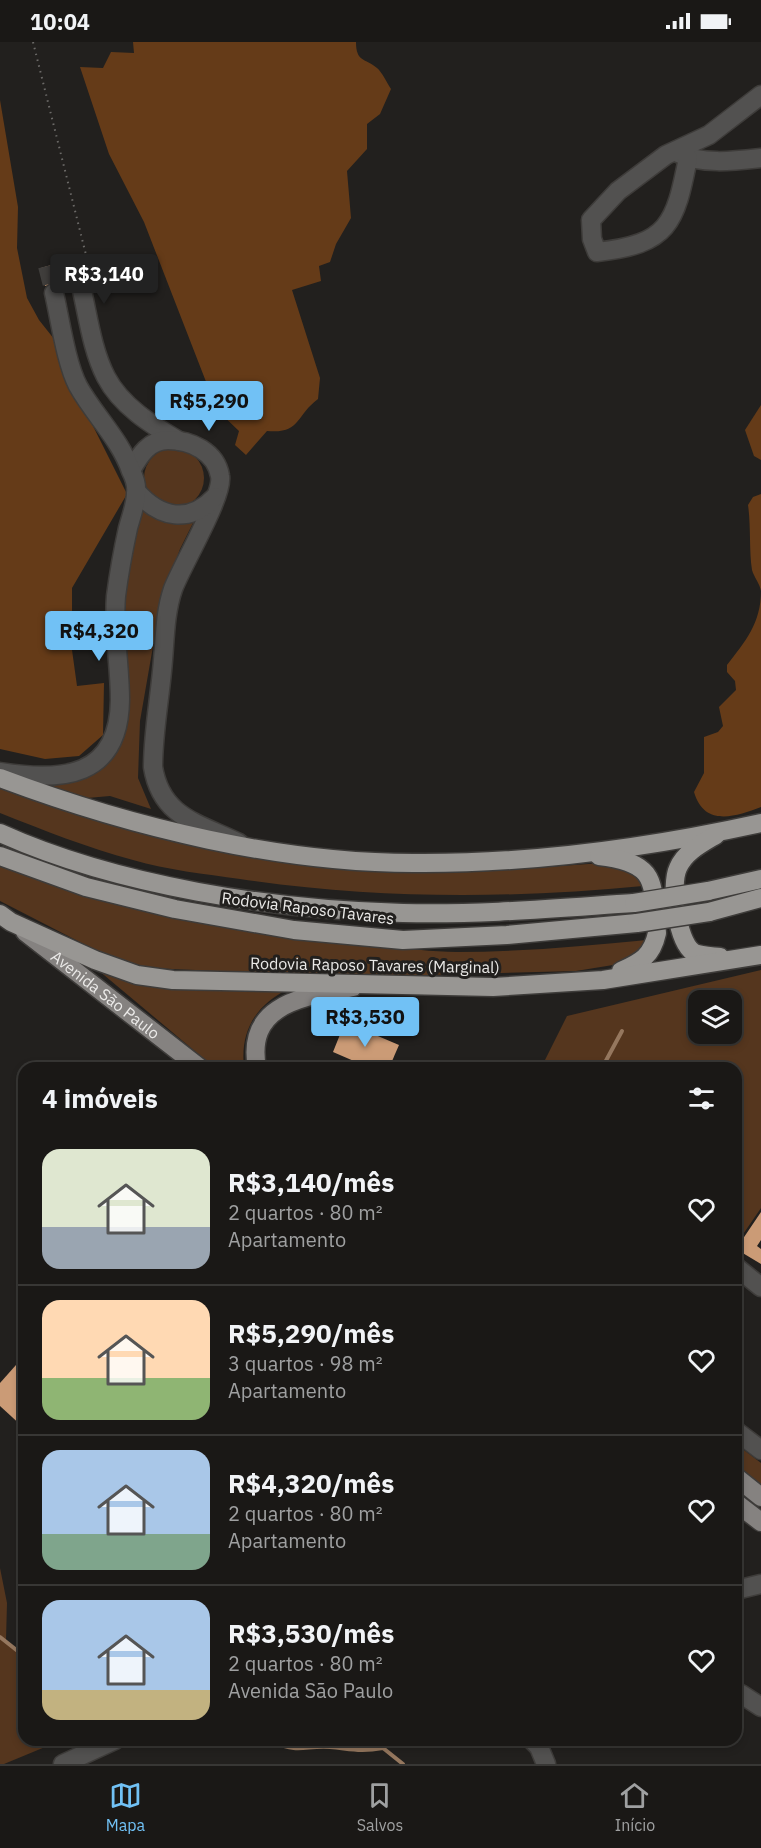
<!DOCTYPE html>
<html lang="pt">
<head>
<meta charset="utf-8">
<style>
	:root { --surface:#1a1816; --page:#272523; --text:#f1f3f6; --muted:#9fa0a1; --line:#383735; --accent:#71c1f5 }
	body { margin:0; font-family:"IBM Plex Sans",sans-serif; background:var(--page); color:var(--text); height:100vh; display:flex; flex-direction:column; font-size:22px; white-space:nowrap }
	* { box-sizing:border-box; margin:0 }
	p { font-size:20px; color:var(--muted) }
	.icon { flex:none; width:33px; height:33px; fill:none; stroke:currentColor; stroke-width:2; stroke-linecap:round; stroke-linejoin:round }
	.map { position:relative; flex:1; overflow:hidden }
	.drawer { position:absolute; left:18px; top:1020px; width:724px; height:684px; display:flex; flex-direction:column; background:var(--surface); border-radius:18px; box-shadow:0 3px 9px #0003,0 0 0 2px var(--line) }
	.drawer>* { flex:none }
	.tools { position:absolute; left:688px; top:948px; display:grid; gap:12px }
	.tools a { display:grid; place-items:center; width:54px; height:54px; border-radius:12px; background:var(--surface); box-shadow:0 3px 9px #0003,0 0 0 2px var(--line); font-size:30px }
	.price { position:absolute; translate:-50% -51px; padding:0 14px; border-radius:6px; background:var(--accent); color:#111; font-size:20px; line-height:39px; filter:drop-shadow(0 2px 3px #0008) }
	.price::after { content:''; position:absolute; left:50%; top:36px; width:18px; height:14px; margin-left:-9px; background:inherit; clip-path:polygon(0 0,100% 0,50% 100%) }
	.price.current { background:#222; color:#fff }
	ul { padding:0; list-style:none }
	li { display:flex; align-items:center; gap:18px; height:150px; padding:0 24px }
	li+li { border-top:2px solid var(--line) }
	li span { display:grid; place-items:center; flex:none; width:168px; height:120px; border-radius:18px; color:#555 }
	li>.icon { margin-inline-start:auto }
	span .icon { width:72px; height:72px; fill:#fffc; stroke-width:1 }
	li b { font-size:26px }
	h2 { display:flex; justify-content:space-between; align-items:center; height:72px; padding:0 24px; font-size:26px }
	.status { display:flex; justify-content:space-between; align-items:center; height:42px; padding:0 30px; background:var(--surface); direction:ltr }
	.status svg { height:16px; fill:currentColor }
	.menu { display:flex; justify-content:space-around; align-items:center; height:84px; border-top:2px solid var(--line); background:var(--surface); font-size:16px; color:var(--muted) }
	.menu a { display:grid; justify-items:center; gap:3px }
	.menu .current { color:var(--accent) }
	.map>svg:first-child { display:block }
	.green { fill:#55361e; fill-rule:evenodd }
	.forest { fill:#653b18 }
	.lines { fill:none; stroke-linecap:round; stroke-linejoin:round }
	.stream { stroke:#95775e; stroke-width:4 }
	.building { fill:#cb9b76 }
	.minor-tunnel { stroke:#403e3c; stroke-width:18; stroke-dasharray:18 9; stroke-linecap:butt }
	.minor-casing { stroke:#3e3c3a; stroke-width:21 }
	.major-casing { stroke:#3e3c3a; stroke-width:21 }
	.highway-casing { stroke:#3e3c3a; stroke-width:21 }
	.path { stroke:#6c6a68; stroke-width:2; stroke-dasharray:1.5 4.5; stroke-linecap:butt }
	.minor { stroke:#525150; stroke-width:18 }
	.major { stroke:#858280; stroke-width:18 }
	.highway { stroke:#989693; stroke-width:18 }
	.highway-bridge-casing { stroke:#3e3c3a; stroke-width:21; stroke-linecap:butt }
	.highway-bridge { stroke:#989693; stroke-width:18 }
	.labels { text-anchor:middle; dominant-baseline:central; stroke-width:6; stroke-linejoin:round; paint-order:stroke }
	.street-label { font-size:16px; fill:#ebeae8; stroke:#22201e }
</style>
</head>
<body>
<div class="status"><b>10:04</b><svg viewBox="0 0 49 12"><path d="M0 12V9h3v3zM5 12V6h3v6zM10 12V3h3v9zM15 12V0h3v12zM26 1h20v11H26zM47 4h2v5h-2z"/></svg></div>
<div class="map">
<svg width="761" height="1722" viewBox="0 0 761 1722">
	<rect width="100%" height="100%" fill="#22201e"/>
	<g class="green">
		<circle cx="174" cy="436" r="30"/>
		<path d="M140,465l32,17 21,-1 -13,26 -20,57 -20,115 -2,57 13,31 -41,-13 -34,3 -45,-17c48,8 93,-19 97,-71 3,-35 -7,-70 -5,-105 2,-33 11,-67 17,-99z"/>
		<path d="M0,743l47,18 372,69 87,-2 110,-8 20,12 7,12c-137,13 -267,13 -403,-7 -35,-5 -73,-9 -107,-19 -45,-12 -90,-30 -133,-47z"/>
		<path d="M0,823c124,48 248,72 380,81 26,2 52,6 77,6 64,0 127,-6 190,-12l-4,11 -11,7 -19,7 -37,6 -220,6 -206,-9 -43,-12 -107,-55z"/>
		<path d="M98,928l190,19c-33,17 -48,42 -44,79h-29z"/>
		<path d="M761,928v238l-24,35 -1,-175h-195l26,-52zM699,958h33v34h-33z"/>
		<polygon points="736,1402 761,1421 761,1448 737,1428"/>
		<polygon points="0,1526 7,1561 6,1598 24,1614 24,1698 62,1698 4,1722 0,1722"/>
	</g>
	<g class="forest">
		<path d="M133,0h223c0,20 9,16 21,26 5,4 10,15 14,21l-11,25 -13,10v25l-20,22 4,47 -15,26 -6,18 -11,4 2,15 -29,9 28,88 -2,21c-23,17 -17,35 -51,32l-21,24 -11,-10 4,-14 -22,-21 -73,-188 -35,-68 -29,-87 23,1 8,-16 23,1z"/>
		<polygon points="0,58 18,165 17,206 27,256 39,278 62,307 73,344 127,452 72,546 72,608 77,644 104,641 103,693 79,714 45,717 0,707"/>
		<polygon points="761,363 761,418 754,414 745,388"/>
		<path d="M761,452v313c-26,10 -57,20 -67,-15l10,-19v-36l14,-5 5,-6 -4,-19 17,-17 -1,-9 -8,-9v-7c18,-23 34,-42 34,-74 -1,-7 -7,-14 -9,-21 -3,-19 -1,-45 -4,-65l5,-8z"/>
	</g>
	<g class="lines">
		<g class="stream">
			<polyline points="602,1026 622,989"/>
			<polyline points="0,1595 24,1614"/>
			<path d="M274,1700c25,12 32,3 56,5 22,2 30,5 53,1l20,16"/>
		</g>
	</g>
	<g class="building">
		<polygon points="82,214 87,235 79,233 74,235 70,247 65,248 57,240 45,244 41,226"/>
		<polygon points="345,980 399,1003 389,1026 370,1026 333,1010"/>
		<polygon points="761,1170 761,1198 757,1204 761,1207 761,1222 736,1207"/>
		<polygon points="24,1314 24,1386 0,1364 0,1341"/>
	</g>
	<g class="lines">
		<g class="minor-tunnel">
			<polyline points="75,216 81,244"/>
			<polyline points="47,224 54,251"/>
		</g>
		<g class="minor-casing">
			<g id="minor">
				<path d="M678,111c24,12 56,8 83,5"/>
				<path d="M688,116c-13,66 -19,86 -91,94l-5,-13 -1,-19 27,-29 48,-36 43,-20 52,-40"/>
				<path d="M81,244c7,30 11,64 25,91 15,29 46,48 73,64"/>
				<path d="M131,428c9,-15 18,-30 37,-30 23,0 48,12 52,36 4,19 -38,89 -47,113 -9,26 -8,55 -11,82 -3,32 -9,64 -9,96 8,50 45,56 86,76"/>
				<path d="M137,450c23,26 52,32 78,5"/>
				<path d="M0,730c62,10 119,6 120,-72 0,-35 -7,-69 -4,-104 3,-23 7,-45 12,-68 3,-11 8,-24 8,-35 1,-7 -2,-16 -5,-22 -11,-32 -37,-56 -53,-85 -12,-23 -18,-67 -24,-93"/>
				<polyline points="736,1225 761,1245"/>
				<polyline points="736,1389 761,1408"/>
				<polyline points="736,1548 761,1542"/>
				<polyline points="741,1652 761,1665"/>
				<polyline points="532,1698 539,1705 546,1722"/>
				<polyline points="63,1722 115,1698"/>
			</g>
		</g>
		<g class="major-casing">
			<g id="major">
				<path id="s1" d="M25,890l175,136"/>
				<path d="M257,1026c-12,-66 49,-71 96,-81"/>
				<polyline points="736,1435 761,1455"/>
				<polyline points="736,1461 761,1480"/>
			</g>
		</g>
		<g class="highway-casing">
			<g id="highway">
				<path d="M0,736c130,49 284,87 424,85 112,0 228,-16 337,-40"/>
				<path d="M0,791c117,53 275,77 403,80 77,2 155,-5 231,-10"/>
				<path d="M716,793c-15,9 -31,17 -38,33 -8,17 -1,73 15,84 7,4 19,4 27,5"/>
				<polyline points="0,814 86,845 175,867 294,888 403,898 507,893 637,881"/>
				<path d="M599,814c60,7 53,26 58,77 -5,23 -16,29 -36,38"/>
				<polyline points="708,849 761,837"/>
				<polyline points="709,870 761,856"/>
				<polyline points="0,872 11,880 95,918 137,933 173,938 493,945 603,938 761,913"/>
			</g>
		</g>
		<polyline class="path" points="33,0 91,233"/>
		<use href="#minor" class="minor"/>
		<use href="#major" class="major"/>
		<use href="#highway" class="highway"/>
		<g class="highway-bridge-casing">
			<g id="highway-bridge">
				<polyline points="634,861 708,849"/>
				<polyline points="637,881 709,870"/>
			</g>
		</g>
		<use href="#highway-bridge" class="highway-bridge"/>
	</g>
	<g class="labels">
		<g class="street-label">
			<text transform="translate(308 866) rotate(7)">Rodovia Raposo Tavares</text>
			<text transform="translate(375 923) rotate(1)">Rodovia Raposo Tavares (Marginal)</text>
			<text stroke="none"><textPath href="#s1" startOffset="102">Avenida São Paulo</textPath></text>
		</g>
	</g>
</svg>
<div class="tools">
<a><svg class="icon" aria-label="layers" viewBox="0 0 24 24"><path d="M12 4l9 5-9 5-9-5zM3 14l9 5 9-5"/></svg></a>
</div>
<b class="price current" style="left:104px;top:263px">R$3,140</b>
<b class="price" style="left:209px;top:390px">R$5,290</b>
<b class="price" style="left:99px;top:620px">R$4,320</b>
<b class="price" style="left:365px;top:1006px">R$3,530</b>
<section class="drawer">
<h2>4 imóveis<svg class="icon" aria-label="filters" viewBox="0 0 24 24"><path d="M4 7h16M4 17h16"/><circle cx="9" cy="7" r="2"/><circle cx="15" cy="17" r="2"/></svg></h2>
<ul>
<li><span style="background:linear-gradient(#dfe7d0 65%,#9aa5b1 0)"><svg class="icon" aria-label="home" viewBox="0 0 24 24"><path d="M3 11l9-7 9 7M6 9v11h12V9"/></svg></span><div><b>R$3,140/mês</b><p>2 quartos · 80 m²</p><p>Apartamento</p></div><svg class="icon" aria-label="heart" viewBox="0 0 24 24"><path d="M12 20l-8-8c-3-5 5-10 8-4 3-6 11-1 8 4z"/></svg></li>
<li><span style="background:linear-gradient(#ffd9b3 65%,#8fb573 0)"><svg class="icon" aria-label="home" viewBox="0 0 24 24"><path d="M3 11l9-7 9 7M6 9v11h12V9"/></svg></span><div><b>R$5,290/mês</b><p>3 quartos · 98 m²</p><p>Apartamento</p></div><svg class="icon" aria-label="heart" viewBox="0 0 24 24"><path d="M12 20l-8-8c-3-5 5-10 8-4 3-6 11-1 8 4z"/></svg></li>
<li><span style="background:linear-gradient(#a9c7e8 70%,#7fa58c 0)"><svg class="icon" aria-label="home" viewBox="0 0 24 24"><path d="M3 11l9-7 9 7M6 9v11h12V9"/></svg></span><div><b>R$4,320/mês</b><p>2 quartos · 80 m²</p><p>Apartamento</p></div><svg class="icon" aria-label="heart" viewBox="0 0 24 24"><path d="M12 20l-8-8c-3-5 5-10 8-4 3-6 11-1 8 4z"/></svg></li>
<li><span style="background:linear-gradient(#a9c7e8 75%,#c2b280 0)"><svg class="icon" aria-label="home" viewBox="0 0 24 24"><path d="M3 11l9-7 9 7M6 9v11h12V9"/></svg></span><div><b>R$3,530/mês</b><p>2 quartos · 80 m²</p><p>Avenida São Paulo</p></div><svg class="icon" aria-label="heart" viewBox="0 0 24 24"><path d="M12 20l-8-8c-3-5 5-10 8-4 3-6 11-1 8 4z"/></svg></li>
</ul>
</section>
</div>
<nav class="menu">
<a class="current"><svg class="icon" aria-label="map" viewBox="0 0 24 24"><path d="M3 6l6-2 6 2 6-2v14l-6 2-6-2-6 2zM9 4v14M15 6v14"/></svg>Mapa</a>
<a><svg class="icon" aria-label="saved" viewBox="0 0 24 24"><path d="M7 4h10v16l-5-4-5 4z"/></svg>Salvos</a>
<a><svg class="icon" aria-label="home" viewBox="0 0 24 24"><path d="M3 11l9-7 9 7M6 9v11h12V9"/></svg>Início</a>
</nav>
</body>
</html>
